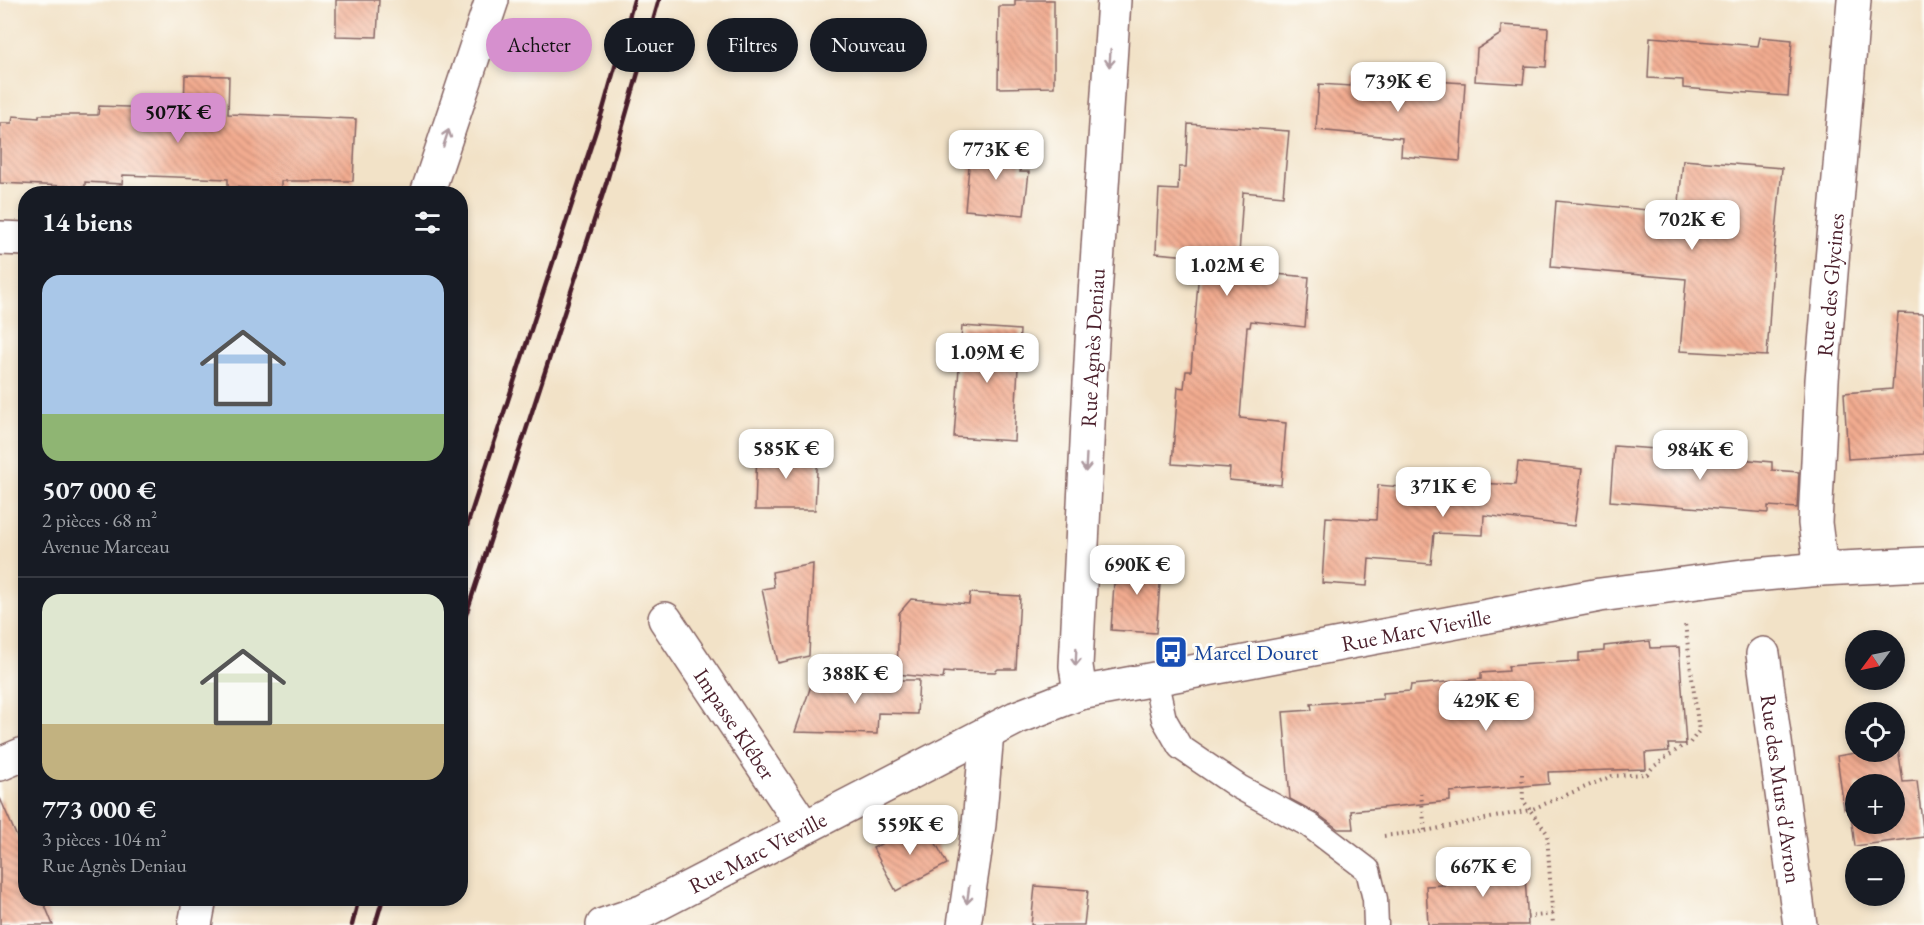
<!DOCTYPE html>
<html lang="fr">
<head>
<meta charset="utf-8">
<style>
	:root { --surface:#171b24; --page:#242831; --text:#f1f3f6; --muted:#9ea1a6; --line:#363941; --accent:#d690ce }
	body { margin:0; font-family:"EB Garamond",serif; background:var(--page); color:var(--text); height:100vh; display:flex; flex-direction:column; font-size:22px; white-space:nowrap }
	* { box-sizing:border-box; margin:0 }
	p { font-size:20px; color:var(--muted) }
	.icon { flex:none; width:33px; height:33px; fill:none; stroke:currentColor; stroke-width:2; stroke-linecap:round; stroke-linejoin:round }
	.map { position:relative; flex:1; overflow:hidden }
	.drawer { position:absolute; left:18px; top:186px; width:450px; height:720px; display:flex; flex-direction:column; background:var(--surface); border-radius:24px; box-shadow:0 3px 9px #0003 }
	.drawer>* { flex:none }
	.hud { position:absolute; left:486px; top:18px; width:570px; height:54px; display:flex; gap:12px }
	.needle { width:39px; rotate:237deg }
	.buttons { position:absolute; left:1845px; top:630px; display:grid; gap:12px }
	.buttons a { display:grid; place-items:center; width:60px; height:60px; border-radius:50%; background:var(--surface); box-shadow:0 3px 9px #0003; font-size:30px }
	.price { position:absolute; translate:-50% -51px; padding:0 14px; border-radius:12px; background:#fff; color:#222; font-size:20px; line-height:39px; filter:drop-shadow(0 2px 3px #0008) }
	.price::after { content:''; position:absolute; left:50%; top:36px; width:18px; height:14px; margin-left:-9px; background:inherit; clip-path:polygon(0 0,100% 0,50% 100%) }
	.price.selected { background:var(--accent); color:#111 }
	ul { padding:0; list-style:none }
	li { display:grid; align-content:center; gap:12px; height:318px; padding:0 24px }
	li+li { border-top:2px solid var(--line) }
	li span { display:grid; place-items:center; height:186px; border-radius:18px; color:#555 }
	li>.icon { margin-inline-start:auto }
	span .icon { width:108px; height:108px; fill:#fffc; stroke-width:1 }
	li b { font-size:26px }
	h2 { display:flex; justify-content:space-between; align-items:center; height:72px; padding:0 24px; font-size:26px }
	.pill { padding:0 21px; border-radius:27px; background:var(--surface); box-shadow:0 3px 9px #0003; font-size:21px; line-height:54px }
	.pill.selected { background:var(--accent); color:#111 }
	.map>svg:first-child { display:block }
	.building { fill:url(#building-back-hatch); fill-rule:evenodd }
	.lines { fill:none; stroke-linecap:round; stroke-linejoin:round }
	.lane-casing { stroke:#856362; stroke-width:27 }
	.street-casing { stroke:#856362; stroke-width:36 }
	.path { stroke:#856362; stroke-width:4; stroke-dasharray:1.5 4.5; stroke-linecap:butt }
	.lane { stroke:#fff; stroke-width:24 }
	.street { stroke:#fff; stroke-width:33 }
	.rail { stroke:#4a1f2b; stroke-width:4.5 }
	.oneway { stroke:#ae9aa0 }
	.labels { text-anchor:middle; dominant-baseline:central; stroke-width:6; stroke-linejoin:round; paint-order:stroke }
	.street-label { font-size:22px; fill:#4a1f2b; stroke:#fdfcf7 }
	.transit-label { font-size:22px; fill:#164399; stroke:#fdfcf7; text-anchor:start }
</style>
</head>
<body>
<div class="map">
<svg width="1924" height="925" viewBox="0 0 1924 925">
	<defs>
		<pattern id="building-back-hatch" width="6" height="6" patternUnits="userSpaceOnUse" patternTransform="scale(1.5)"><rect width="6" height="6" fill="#f2ac90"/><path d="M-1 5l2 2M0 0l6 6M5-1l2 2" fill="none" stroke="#c68b76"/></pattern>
	</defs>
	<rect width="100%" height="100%" fill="#fdfcf7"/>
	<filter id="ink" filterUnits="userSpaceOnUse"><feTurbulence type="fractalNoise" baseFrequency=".0167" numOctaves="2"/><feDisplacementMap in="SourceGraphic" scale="12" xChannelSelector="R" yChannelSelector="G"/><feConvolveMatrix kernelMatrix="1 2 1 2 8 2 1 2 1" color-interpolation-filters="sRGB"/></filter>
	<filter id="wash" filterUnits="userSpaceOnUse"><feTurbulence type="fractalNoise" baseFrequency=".008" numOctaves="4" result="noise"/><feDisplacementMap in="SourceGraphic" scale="24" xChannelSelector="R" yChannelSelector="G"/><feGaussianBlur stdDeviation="1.35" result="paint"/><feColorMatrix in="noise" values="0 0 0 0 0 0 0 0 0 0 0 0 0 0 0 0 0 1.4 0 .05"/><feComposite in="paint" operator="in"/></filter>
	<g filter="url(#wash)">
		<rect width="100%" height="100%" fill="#f2e2c7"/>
		<g id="blocks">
			<g class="building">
				<polygon points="336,0 379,0 377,37 336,36"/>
				<polygon points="1015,0 1054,0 1054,87 998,88 999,6 1015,6"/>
				<polygon points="1501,25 1548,28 1546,67 1525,66 1523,84 1475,81 1477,49 1501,34"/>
				<polygon points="1650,37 1758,46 1760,37 1792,40 1788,96 1683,88 1683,80 1648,78"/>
				<polygon points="185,75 229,76 228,114 356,119 353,181 281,181 281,189 228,187 228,179 123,175 122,184 85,182 85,187 0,183 0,123 12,123 13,116 39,118 39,115 98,115 99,106 184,109"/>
				<polygon points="1352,76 1465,83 1460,161 1401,156 1402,138 1316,130 1319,84 1351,86"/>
				<polygon points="1188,124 1289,131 1283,196 1243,192 1238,271 1309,277 1305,327 1251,321 1250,327 1247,327 1240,418 1286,423 1281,485 1229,480 1230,468 1172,464 1178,387 1184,388 1186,371 1191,371 1200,257 1156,253 1157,226 1159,189 1178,190 1179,167 1186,167"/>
				<polygon points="971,145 1022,149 1020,172 1029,172 1024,215 965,210"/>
				<polygon points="1683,160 1782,168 1773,264 1767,356 1680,351 1686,279 1551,267 1556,201 1678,213"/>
				<polygon points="1898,313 1924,314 1924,454 1848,459 1844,393 1892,389"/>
				<polygon points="962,326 1020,330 1014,441 954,437"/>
				<polygon points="1614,446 1684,451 1684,454 1772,462 1772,470 1799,472 1797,508 1768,506 1768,513 1610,501"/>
				<polygon points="757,449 818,450 815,510 755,510"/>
				<polygon points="1518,462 1582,469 1574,526 1484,515 1483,535 1434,533 1431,564 1369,559 1367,586 1322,583 1326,517 1376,520 1378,485 1425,489 1426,480 1515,485"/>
				<polygon points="1123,558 1162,560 1156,633 1111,630 1114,583 1121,584"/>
				<polygon points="813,564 809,656 778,663 762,589 774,587 772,572"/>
				<polygon points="970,593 1020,596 1016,669 998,669 995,672 953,671 953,673 944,672 943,679 897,674 899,613 911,599 969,604"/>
				<polygon points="1650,641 1651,648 1679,647 1686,744 1668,744 1669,751 1645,753 1646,769 1548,772 1549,784 1450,792 1450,801 1351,811 1353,829 1338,829 1316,813 1290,799 1283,712 1312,710 1311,704 1383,699 1383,693 1410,691 1411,685 1481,679 1481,673 1509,671 1508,666 1579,661 1579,653 1604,651 1604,646"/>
				<polygon points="813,680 919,680 917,714 878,713 877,734 795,732"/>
				<path d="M1898,748l5,34 14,-1 7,56 -69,9 -5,-38 -6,1 -7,-53 24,-4h33v-3zM1856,784h38v40h-38z"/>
				<polygon points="0,798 26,858 26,898 42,898 53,925 0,925"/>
				<polygon points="924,821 947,864 896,891 873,848"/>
				<polygon points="1524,859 1528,925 1428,925 1426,886 1480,883 1479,861"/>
				<polygon points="1035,886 1088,890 1084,925 1031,925"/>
			</g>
		</g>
	</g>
	<g filter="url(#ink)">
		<use href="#blocks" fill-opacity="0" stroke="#856362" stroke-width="1.5"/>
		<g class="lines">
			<g class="lane-casing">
				<polyline id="lane" points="1155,679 1164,719 1180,747 1239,787 1309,825 1368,870 1375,899 1376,925"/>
			</g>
			<g class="street-casing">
				<g id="street">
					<polyline points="427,194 492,0"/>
					<polyline points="0,238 26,239"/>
					<path id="s1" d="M1821,569l-6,-46 7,-143 32,-380"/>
					<path id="s2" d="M665,619l139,208"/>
					<path id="s3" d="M1763,654l37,271"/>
					<path id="s4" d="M1080,693l-4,-27 16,-324 22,-342"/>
					<polyline points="0,764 26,753"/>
					<polyline points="195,925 200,898"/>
					<path id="s5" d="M603,925l41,-14 372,-193 64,-25 520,-98 143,-19 78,-7 103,-5"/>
					<polyline points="964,925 979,824 987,733"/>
				</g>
			</g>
			<g class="path">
				<polyline points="1522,774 1523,800 1530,810 1612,776 1647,774 1653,767 1681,747 1689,744 1699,731 1685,624"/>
				<polyline points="1421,793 1425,831"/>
				<polyline points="1384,836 1425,831 1530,810 1547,833 1553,925"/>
				<polyline points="1527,917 1553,914"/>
			</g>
			<use href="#lane" class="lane"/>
			<use href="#street" class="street"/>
			<g class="rail">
				<polyline points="460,547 603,109 634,0"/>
				<polyline points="460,633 606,184 659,0"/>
				<polyline points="352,925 359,898"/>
				<polyline points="375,925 383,898"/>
			</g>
		</g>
		<defs><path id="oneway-shaft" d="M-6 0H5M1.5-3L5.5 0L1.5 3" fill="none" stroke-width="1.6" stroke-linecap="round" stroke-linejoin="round" transform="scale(1.5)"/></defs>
		<g class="oneway">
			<use href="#oneway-shaft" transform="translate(1110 58) rotate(94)"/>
			<use href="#oneway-shaft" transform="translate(446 138) rotate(-72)"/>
			<use href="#oneway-shaft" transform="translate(1086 463) rotate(93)"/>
			<use href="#oneway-shaft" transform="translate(1076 657) rotate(92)"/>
			<use href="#oneway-shaft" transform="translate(968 895) rotate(98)"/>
		</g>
	</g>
	<defs>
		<g id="bus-square" transform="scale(1.725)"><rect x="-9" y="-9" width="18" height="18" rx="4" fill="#1a4fb4" stroke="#fdfcf7"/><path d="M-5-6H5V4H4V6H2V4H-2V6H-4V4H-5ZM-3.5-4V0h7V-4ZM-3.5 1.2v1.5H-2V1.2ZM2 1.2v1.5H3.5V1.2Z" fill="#fff"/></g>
	</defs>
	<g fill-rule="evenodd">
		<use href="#bus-square" x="1171" y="652"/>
	</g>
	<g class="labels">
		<g class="street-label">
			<text stroke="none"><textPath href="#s1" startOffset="285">Rue des Glycines</textPath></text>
			<text stroke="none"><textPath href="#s4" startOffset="346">Rue Agnès Deniau</textPath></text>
			<text stroke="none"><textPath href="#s5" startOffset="873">Rue Marc Vieville</textPath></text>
			<text stroke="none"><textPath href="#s2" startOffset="126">Impasse Kléber</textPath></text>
			<text stroke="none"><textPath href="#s3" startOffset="136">Rue des Murs d'Avron</textPath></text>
			<text stroke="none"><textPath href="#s5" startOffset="171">Rue Marc Vieville</textPath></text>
		</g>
		<g class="transit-label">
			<text x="1194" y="652">Marcel Douret</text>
		</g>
	</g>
</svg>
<div class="buttons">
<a><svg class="needle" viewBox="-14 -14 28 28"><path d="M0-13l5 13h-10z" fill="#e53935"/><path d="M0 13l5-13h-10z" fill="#9ea1a6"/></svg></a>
<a><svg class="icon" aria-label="locate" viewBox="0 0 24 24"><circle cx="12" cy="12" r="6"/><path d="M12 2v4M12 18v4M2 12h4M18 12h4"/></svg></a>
<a>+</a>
<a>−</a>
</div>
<b class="price" style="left:1398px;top:113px">739K €</b>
<b class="price selected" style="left:178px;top:144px">507K €</b>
<b class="price" style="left:996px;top:181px">773K €</b>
<b class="price" style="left:1692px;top:251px">702K €</b>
<b class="price" style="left:1227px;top:297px">1.02M €</b>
<b class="price" style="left:987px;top:384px">1.09M €</b>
<b class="price" style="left:786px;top:480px">585K €</b>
<b class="price" style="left:1700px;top:481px">984K €</b>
<b class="price" style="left:1443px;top:518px">371K €</b>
<b class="price" style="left:1137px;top:596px">690K €</b>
<b class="price" style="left:855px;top:705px">388K €</b>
<b class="price" style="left:1486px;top:732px">429K €</b>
<b class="price" style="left:910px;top:856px">559K €</b>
<b class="price" style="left:1483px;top:898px">667K €</b>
<div class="hud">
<a class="pill selected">Acheter</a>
<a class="pill">Louer</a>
<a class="pill">Filtres</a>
<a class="pill">Nouveau</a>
</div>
<section class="drawer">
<h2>14 biens<svg class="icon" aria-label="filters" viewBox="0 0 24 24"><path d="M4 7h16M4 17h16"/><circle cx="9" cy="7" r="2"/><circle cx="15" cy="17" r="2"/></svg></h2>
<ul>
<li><span style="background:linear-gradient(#a9c7e8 75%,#8fb573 0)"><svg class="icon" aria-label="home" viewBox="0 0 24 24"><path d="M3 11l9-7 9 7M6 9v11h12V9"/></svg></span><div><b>507 000 €</b><p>2 pièces · 68 m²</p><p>Avenue Marceau</p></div></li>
<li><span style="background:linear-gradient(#dfe7d0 70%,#c2b280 0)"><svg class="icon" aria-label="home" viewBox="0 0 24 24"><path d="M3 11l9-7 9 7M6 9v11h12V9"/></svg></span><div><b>773 000 €</b><p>3 pièces · 104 m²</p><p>Rue Agnès Deniau</p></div></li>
</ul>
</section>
</div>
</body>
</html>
